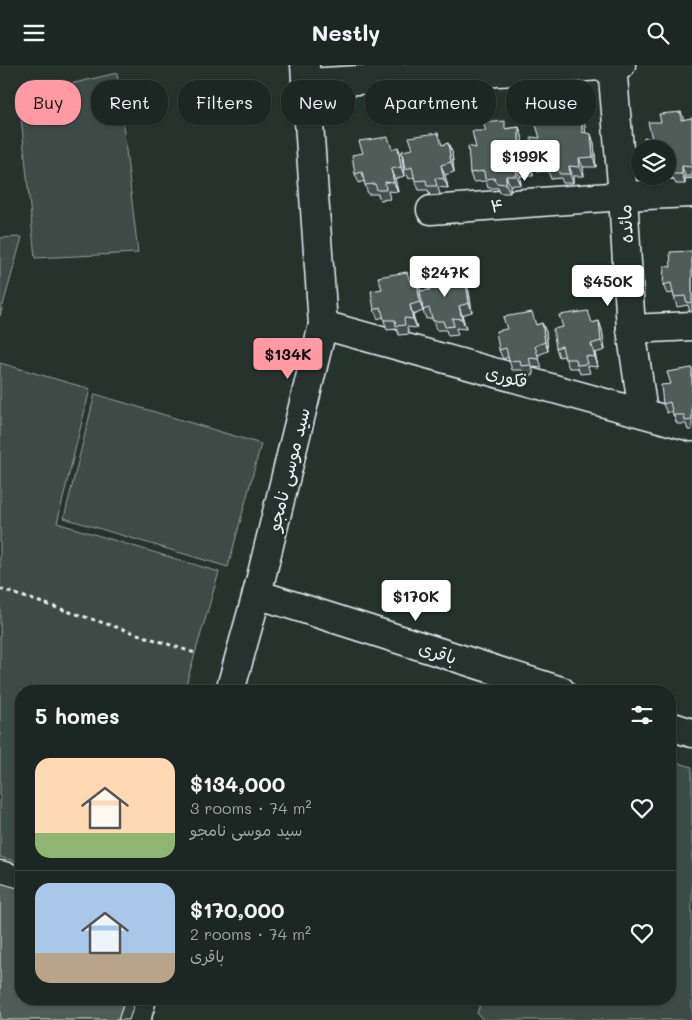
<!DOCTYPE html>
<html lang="en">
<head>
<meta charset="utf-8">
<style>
	:root { --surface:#1c2622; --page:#29322f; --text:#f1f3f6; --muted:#a0a5a5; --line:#3a4340; --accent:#ff9aa2 }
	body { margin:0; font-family:Mali,"Playpen Sans Arabic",sans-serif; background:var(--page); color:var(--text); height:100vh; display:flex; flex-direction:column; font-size:19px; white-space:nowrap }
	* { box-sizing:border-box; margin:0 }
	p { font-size:16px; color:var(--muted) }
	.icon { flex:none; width:28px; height:28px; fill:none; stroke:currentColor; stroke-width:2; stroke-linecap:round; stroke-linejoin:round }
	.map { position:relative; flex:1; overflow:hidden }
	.side { position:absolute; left:15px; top:620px; width:661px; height:320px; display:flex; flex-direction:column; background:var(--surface); border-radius:20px; box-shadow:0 1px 4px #0004,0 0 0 1px var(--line) }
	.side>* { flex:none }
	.top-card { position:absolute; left:15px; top:15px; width:662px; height:45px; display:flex; gap:10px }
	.fabs { position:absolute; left:631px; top:75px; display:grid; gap:10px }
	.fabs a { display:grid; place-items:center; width:45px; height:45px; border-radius:50%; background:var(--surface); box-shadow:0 1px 4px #0004,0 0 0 1px var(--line); font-size:25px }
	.price { position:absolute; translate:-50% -42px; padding:0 11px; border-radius:5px; background:#fff; color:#222; font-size:16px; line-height:32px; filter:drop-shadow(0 1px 2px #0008) }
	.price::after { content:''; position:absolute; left:50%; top:30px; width:15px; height:11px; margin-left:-8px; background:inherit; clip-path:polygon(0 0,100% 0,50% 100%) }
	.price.on { background:var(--accent); color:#111 }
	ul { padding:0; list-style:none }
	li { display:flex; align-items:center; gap:15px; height:125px; padding:0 20px }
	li+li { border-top:1px solid var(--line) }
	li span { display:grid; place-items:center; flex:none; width:140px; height:100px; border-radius:15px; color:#555 }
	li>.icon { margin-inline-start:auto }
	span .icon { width:60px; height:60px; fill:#fffc; stroke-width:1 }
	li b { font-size:21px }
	h2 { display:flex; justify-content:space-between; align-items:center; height:60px; padding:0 20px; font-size:21px }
	.chip { padding:0 18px; border-radius:20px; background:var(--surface); box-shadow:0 1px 4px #0004,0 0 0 1px var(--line); font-size:18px; line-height:45px }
	.chip.on { background:var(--accent); color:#111 }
	header { display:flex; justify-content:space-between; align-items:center; height:65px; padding:0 20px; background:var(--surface); font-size:22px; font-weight:700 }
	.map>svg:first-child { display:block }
	.green { fill:#3e4b47; stroke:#939ea0 }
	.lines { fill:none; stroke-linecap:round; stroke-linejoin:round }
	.minor-casing { stroke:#e8f1f8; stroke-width:31 }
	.path { stroke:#e8f1f8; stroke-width:3; stroke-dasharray:4 4; stroke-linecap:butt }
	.minor { stroke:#26332d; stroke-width:28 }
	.wall { fill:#454f4d; stroke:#e8f1f8 }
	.shaded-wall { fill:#38403e; stroke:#e8f1f8 }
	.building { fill:#505c59; stroke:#e8f1f8 }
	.labels { text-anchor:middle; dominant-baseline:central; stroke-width:5; stroke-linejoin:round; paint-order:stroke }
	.street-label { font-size:18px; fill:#e8f1f8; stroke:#26332d }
</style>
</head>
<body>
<header><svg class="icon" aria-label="menu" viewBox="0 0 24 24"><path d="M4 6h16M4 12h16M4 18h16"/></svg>Nestly<svg class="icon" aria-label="search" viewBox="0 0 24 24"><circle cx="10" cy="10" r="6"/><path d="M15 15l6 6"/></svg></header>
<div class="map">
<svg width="692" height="955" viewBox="0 0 692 955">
	<rect width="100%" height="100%" fill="#26332d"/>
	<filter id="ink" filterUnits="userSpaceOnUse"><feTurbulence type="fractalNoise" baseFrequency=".02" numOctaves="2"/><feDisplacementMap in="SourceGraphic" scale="10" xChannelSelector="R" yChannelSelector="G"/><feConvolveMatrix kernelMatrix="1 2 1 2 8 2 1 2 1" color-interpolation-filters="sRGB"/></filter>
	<g filter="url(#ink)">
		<g class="green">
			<polygon points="117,8 138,188 35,193 19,31"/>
			<polygon points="22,172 0,251 0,173"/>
			<polygon points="0,298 90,324 57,458 219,507 184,626 21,626 21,798 0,792"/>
			<polygon points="95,329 261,379 228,502 64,453"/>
			<polygon points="670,695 692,702 692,955 483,955 477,948 482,934 670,934"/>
		</g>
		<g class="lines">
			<g class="minor-casing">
				<g id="minor">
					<polyline points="612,0 623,131 631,264 643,348"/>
					<polyline points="306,18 621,0"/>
					<polyline points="431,145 623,131 692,128"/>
					<polyline points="323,260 692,362"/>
					<polyline points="631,264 692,261"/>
					<polyline points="257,529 561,626"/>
					<polyline points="230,626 257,529 323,260 305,0"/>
					<polyline points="670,661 692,668"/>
					<polyline points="0,810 21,816"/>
					<polyline points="136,955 142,934"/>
				</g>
			</g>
			<polyline class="path" points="0,524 195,588"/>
			<use href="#minor" class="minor"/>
		</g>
		<g class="wall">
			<polygon points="568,46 571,54 585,61 585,68 594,78 596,102 583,102 584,111 573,111 573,118 563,118 561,113 551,114 548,106 537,107 533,98 540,73 549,57"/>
			<polygon points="681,47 684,55 692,53 692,111 685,111 685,119 676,119 673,113 664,114 662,111 668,111 668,84 652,74 661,57"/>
			<polygon points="519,62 522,71 522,77 528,79 531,88 533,111 520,111 521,120 510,120 510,128 500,128 498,123 488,123 486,116 473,117 470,108 476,83 486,66"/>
			<polygon points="448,78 452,87 454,107 445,110 448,123 438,122 440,130 430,131 428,125 419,125 414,112 409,114 405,105 442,80"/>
			<polygon points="392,84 402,91 404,111 395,114 398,127 388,126 390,134 380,135 378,129 368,129 364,116 359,118 355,109"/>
			<polygon points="692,186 692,247 690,247 688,240 677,242 673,228 667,229 663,220 671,202"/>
			<polygon points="417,217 421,226 460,220 466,218 469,227 472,247 462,250 466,264 456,263 458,270 448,271 446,265 436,265 432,253 426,254 423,245 423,246 413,250 417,263 407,262 409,269 399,270 397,264 387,265 383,252 378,254 374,245 411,220"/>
			<polygon points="599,256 602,265 605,285 595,288 598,302 588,301 590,308 580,309 578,303 569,303 564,291 559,292 556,283 592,258"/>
			<polygon points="542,258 546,267 548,286 538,290 542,303 532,302 534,310 524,310 522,305 512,305 508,292 503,294 499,285 536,260"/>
			<polygon points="692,303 692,365 688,365 686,359 677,359 672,346 667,348 663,339 671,319"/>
		</g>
		<g class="shaded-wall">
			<polygon points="582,52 585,61 586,76 582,67"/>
			<polygon points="519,62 522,71 523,86 519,76"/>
			<polygon points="591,69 594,78 596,102 593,92"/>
			<polygon points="448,78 452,87 454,107 451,97"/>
			<polygon points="528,79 531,88 533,111 530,102"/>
			<polygon points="398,82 402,91 404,111 401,102"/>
			<polygon points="579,93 583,102 584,111 580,102"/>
			<polygon points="441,100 445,110 448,123 444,114"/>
			<polygon points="569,101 573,111 573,118 570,109"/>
			<polygon points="682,101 685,111 685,119 682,109"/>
			<polygon points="516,102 520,111 521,120 517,111"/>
			<polygon points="391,104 395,114 398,127 394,118"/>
			<polygon points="506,111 510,120 510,128 506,119"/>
			<polygon points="417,217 421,227 423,246 420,237"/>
			<polygon points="466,218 469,227 472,247 469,238"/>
			<polygon points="410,240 413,250 417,263 413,254"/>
			<polygon points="459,241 462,250 466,264 462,254"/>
			<polygon points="599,256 602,265 605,285 601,276"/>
			<polygon points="542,258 546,267 548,286 545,277"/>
			<polygon points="591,279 595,288 598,302 595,292"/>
			<polygon points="125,934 136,934 129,955 118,955"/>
		</g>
		<g class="building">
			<polygon points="568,46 569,54 582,52 582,67 591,69 593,92 579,93 580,102 569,101 570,109 560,109 557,104 548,104 547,97 533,98 531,72 540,73 535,57 549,57 546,48"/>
			<polygon points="681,47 681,55 692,53 692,102 682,101 682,109 672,109 670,104 668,104 668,84 644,84 644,72 652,74 648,57 661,57 659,49"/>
			<polygon points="505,56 505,64 519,62 519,76 528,79 530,102 516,102 517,111 506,111 506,119 496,118 494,113 485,114 484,106 470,108 468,81 476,83 472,66 486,66 483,58"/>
			<polygon points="438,68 442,80 448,78 451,97 441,100 444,114 435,113 437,121 427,121 426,115 415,116 412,102 405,105 402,86 413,84 409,72"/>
			<polygon points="388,72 392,84 398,82 401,102 391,104 394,118 385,117 386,125 377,125 375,119 365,120 362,107 355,109 352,90 363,88 359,76"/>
			<polygon points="692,186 692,237 687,238 685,231 674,232 671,218 663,220 664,201 671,202 670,187"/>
			<polygon points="407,207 411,220 417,217 420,237 410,240 413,254 404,253 405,260 396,261 395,255 384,255 381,242 374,245 371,226 382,224 378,212"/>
			<polygon points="456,208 460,220 466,218 469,238 459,241 462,254 452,253 454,261 445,262 443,256 433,256 429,243 423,245 420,226 430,225 427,213"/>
			<polygon points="588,246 592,258 599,256 601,276 591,279 595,292 585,291 587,299 577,300 576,294 565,294 562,281 556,283 553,264 563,262 559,250"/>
			<polygon points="532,247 536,260 542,258 545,277 535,281 539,294 529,293 531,300 521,301 520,295 509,296 506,283 499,285 496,266 507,264 503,252"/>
			<polygon points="692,303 692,355 685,356 684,350 673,350 670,337 663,339 661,320 671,319 667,307"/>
			<polygon points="0,818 21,824 21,934 125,934 118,955 0,955"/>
		</g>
	</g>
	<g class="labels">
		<g class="street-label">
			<text transform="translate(497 140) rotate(-4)">۴</text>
			<text transform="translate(625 159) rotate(-93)">مائده</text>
			<text transform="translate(507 311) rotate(15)">فکوری</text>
			<text transform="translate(288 404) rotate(-76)">سید موسی نامجو</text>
			<text transform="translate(438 587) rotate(18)">باقری</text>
		</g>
	</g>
</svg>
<div class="fabs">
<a><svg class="icon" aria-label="layers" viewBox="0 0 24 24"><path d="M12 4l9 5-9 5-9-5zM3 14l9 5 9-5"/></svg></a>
</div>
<b class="price" style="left:525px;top:117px">$199K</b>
<b class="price" style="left:445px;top:233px">$247K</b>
<b class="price" style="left:608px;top:242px">$450K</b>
<b class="price on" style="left:288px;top:315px">$134K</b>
<b class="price" style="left:416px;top:557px">$170K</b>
<div class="top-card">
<a class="chip on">Buy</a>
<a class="chip">Rent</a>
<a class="chip">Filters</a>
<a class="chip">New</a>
<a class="chip">Apartment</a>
<a class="chip">House</a>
</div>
<section class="side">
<h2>5 homes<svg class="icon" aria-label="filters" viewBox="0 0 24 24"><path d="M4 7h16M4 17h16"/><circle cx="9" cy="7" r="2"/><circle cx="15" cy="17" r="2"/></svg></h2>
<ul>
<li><span style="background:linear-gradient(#ffd9b3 75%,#8fb573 0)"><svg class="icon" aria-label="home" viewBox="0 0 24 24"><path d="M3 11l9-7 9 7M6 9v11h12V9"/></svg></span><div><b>$134,000</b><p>3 rooms · 74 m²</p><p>سید موسی نامجو</p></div><svg class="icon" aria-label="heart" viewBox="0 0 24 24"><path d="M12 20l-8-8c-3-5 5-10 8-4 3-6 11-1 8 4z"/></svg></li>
<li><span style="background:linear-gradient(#a9c7e8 70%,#b9a48a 0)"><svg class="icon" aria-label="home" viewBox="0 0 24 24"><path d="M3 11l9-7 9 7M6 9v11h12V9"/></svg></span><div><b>$170,000</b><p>2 rooms · 74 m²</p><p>باقری</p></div><svg class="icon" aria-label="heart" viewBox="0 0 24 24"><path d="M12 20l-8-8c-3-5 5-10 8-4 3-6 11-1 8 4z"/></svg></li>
</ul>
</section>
</div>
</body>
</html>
